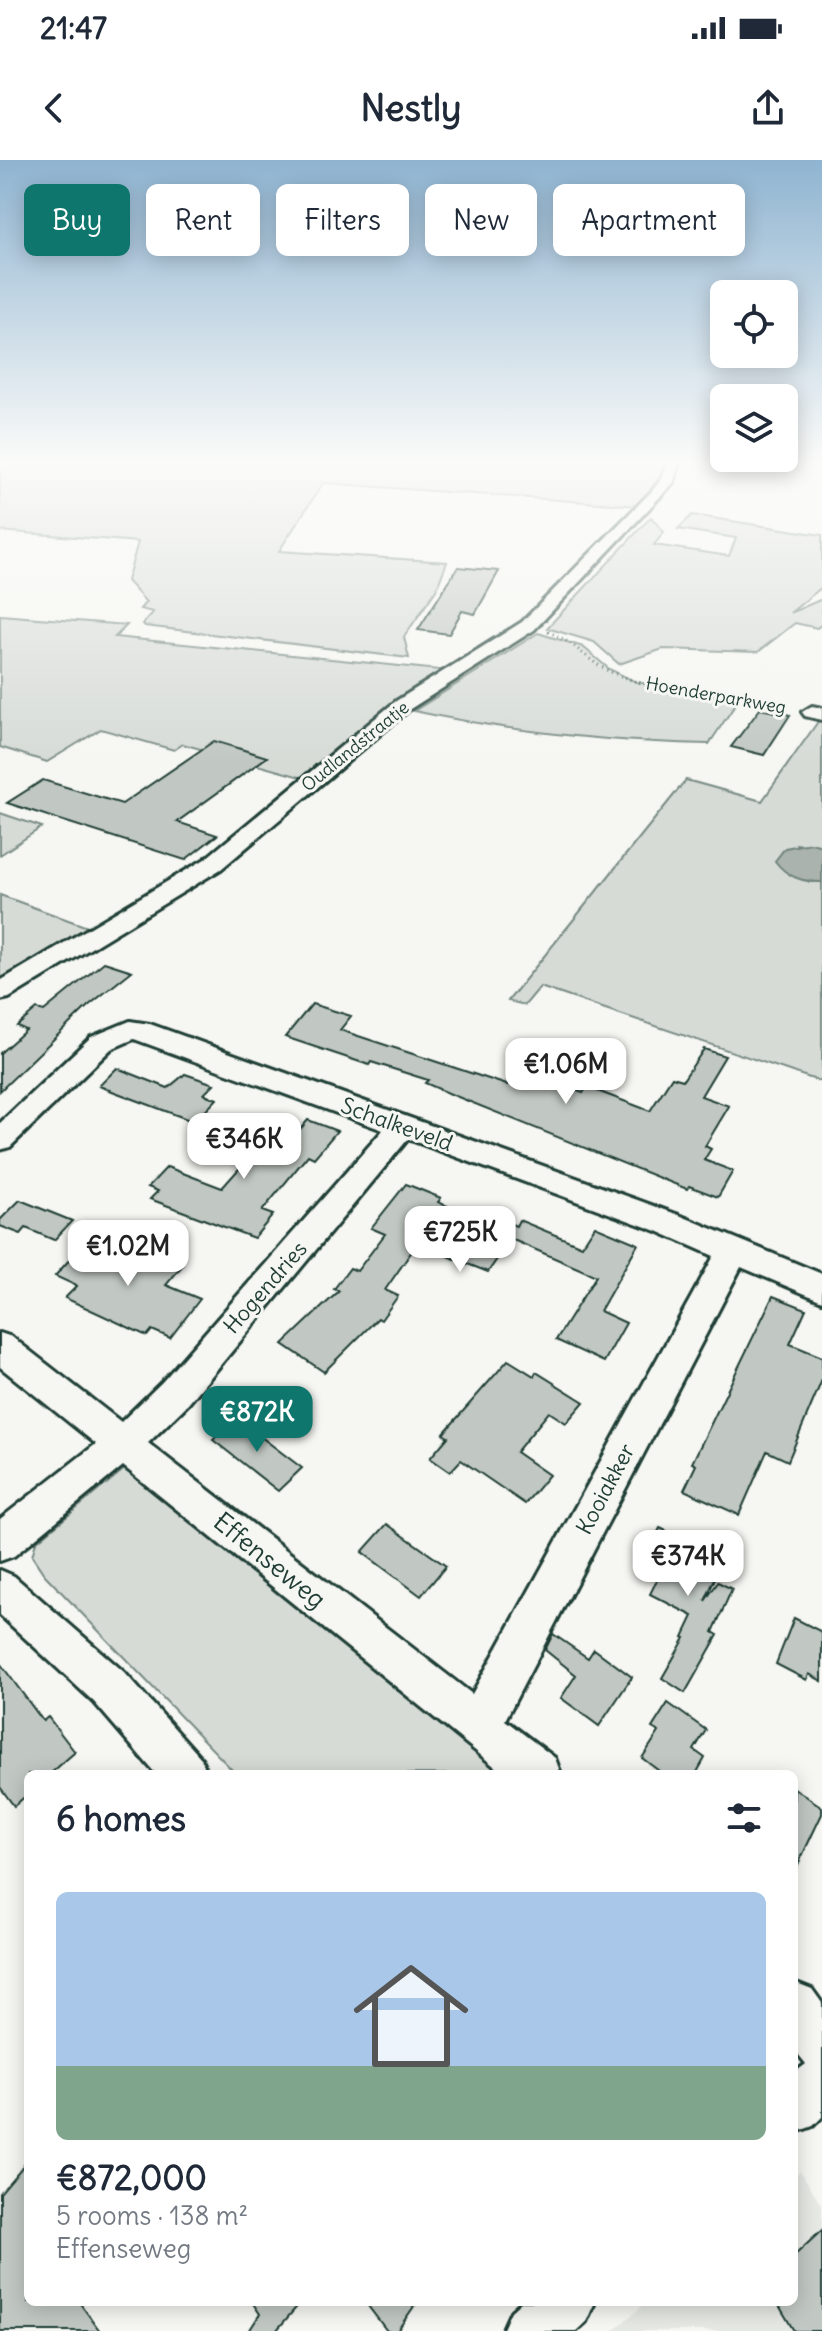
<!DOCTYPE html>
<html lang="en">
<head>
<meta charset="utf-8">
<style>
	:root { --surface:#fff; --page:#f2f2f3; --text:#1f2937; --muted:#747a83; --accent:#0f766e }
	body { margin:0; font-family:Delius,sans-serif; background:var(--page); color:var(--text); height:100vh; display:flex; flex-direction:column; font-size:30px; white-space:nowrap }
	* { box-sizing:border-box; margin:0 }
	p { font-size:26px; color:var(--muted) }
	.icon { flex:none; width:44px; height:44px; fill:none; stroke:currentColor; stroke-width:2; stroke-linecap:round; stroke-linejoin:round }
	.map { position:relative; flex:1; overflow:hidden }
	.sheet { position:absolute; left:24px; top:1610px; width:774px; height:536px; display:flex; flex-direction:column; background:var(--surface); border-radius:12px; box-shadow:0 4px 20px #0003 }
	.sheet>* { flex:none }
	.banner { position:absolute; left:24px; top:24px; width:774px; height:72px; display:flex; gap:16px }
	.tools { position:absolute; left:710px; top:120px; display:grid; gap:16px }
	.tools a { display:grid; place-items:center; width:88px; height:88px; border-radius:12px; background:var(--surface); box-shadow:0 4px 20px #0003; font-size:40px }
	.price { position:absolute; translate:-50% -68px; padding:0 18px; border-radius:16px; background:#fff; color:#222; font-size:26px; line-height:52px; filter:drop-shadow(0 2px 4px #0008) }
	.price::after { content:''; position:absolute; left:50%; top:48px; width:24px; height:18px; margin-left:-12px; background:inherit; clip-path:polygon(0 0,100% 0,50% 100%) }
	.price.active { background:var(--accent); color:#fff }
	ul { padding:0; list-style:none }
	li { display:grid; align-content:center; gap:16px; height:424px; padding:0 32px }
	li span { display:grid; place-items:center; height:248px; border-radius:12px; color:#555 }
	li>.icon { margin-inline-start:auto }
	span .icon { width:144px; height:144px; fill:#fffc; stroke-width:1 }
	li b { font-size:34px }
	h2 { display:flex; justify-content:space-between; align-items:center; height:96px; padding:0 32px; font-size:34px }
	.pill { padding:0 28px; border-radius:12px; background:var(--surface); box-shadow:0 4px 20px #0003; font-size:28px; line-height:72px }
	.pill.active { background:var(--accent); color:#fff }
	.status { display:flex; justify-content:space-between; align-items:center; height:56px; padding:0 40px; background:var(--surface); direction:ltr }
	.status svg { height:22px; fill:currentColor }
	header { display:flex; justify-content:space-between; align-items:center; height:104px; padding:0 32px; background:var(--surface); font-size:36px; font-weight:700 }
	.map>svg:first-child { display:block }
	.built { fill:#e6e8e4 }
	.green { fill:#d6dbd6; stroke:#7a8c85; stroke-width:2 }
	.water { fill:#aab3ae; stroke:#72847d; stroke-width:2 }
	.building { fill:#c1c8c3; stroke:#1f3d34; stroke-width:2 }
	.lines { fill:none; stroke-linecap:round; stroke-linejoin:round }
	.street-casing { stroke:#1f3d34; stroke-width:6 }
	.path { stroke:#1f3d34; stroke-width:3; stroke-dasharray:1 4; stroke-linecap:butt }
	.street { fill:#f6f6f2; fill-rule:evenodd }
	.labels { text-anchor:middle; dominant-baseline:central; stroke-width:6; stroke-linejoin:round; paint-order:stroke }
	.far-street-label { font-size:18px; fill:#1f3d34; stroke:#f6f6f2 }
	.street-label { font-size:22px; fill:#1f3d34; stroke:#f6f6f2 }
	.near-street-label { font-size:26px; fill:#1f3d34; stroke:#f6f6f2 }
</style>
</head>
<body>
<div class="status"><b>21:47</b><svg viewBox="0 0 49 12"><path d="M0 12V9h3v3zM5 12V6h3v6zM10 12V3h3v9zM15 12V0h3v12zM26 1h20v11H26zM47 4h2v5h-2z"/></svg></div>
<header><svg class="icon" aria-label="back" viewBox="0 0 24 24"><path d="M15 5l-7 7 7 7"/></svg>Nestly<svg class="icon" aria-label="share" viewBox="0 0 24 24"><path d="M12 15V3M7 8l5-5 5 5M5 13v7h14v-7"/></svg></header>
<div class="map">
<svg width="822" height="2171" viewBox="0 0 822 2171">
	<rect width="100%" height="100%" fill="#f6f6f2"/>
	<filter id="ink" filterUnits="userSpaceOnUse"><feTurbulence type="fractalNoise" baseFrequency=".0125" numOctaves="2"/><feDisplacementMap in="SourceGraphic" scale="16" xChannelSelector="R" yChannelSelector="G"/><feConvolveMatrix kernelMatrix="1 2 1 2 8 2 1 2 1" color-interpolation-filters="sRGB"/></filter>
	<g filter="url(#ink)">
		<polygon class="built" points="800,2011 822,2045 822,2171 613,2171 647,2142 794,2142 794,2016"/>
		<g class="green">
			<polygon points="0,300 641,300 668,303 664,320 640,346 323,323 279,391 447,402 436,430 404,477 409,498 145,466 143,464 153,452 140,449 146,442 127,421 138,382 0,371"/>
			<polygon points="692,355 822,375 822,427 790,453 822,439 822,464 817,468 795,463 758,492 663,489 619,504 594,482 547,468 651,357 664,372 654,385 729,396 736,378 678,369"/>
			<polygon points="0,455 127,465 115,477 449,511 307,619 183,584 174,590 101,569 47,602 0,587"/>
			<path d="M538,473l45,14 26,22 27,13 103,17 -30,45c-100,-2 -197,-12 -295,-33z"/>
			<polygon points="822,556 822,686 796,684 809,722 822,722 822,922 540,827 525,845 508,841 686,620 762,641"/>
			<polygon points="0,653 42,667 0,695"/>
			<polygon points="0,735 93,769 0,825"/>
			<polygon points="127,1307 505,1614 236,1614 44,1414 32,1396 36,1382"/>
		</g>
		<path class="water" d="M811,683l11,3v36c-20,0 -35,-5 -47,-21l10,-13z"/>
		<g class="building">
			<polygon points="458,407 499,411 475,454 462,451 449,474 418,470"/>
			<polygon points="760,549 790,555 764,595 731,587"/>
			<polygon points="214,581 267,597 177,662 217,675 185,700 7,643 43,620 122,644"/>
			<polygon points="104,802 132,811 88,846 0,931 0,893 26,870 17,866 37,849 44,851"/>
			<polygon points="312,844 351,856 340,870 507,925 519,909 583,933 587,927 650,951 672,917 683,920 704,889 725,896 701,936 729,946 705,986 711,989 704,1000 733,1011 718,1037 689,1026 687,1029 453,935 425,923 428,920 371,902 369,905 285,877"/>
			<polygon points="117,908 168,928 185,914 214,924 204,934 217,939 195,962 99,926"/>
			<polygon points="308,960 337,971 314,998 308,995 262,1051 273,1055 254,1078 150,1039 158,1031 148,1027 167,1007 222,1028 254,992 241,987 257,969 278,978 296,974"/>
			<polygon points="406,1024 441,1038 438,1042 491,1065 497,1058 516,1066 519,1060 582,1086 595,1066 638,1084 600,1151 626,1163 604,1202 556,1180 596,1116 511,1079 488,1112 417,1084 385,1130 398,1136 381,1160 378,1158 324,1212 283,1184 339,1131 334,1129 350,1108 357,1111 385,1074 371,1068"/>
			<polygon points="20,1040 72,1061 54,1080 26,1068 21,1074 0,1066 0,1060"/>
			<polygon points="118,1080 182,1106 166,1125 200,1139 170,1178 152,1170 147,1176 65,1138 77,1126 55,1116 86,1081 108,1091"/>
			<polygon points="773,1136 806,1149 790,1184 822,1197 822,1220 788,1301 767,1291 739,1355 684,1330 696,1305 692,1303"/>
			<polygon points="508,1200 534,1216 536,1212 584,1242 566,1263 549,1252 516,1292 549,1315 525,1344 461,1300 450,1312 430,1298 448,1277 443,1274"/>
			<polygon points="236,1258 302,1308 278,1331 213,1280"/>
			<polygon points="387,1364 446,1406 421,1436 362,1392"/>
			<polygon points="660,1368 724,1398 705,1441 718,1422 732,1429 713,1472 718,1475 685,1533 662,1518 685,1478 683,1477 693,1456 650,1434 658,1418 640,1408"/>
			<polygon points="794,1458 822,1472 822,1521 809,1514 807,1520 776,1504"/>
			<polygon points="553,1474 588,1498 594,1489 632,1517 599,1566 561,1538 576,1515 545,1490"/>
			<polygon points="0,1503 43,1561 48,1557 75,1592 50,1614 28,1614 28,1634 14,1646 0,1627"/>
			<polygon points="668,1543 706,1570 694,1590 705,1598 696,1614 663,1614 642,1598 659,1572 652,1568"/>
			<polygon points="794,1628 822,1647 822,1654 794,1713"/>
			<polygon points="28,2000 28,2142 79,2142 100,2171 0,2171 0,2033"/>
			<polygon points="822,2070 822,2171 794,2171 777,2142 794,2142 794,2096"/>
			<polygon points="252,2142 301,2142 276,2171 249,2171 260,2154"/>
			<polygon points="365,2142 417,2142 397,2171 387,2171"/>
		</g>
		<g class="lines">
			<g class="street-casing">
				<g id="street">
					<polygon points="667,300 680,300 674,322 534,470 410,549 221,709 9,838 0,840 0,821 205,699 396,541 522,462 652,331 662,318"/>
					<polygon points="812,546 822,548 822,560 805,556 802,552"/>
					<path d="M130,861l20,3 529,191 143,59v27l-81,-34 -236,453 50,38 6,16h-57l-381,-308 -109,90 -14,5v-42l96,-75 -96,-77v-34l12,4 109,85 41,-40 221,-252 -249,-91 -23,10 -101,98 -10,3v-27l91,-86zM408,979l249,92 57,25 -242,438 -324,-251 40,-39z"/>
					<polygon points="0,1410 14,1416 124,1512 201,1598 207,1614 156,1614 94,1542 0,1455"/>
					<polygon points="794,1822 812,1829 822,1843 822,1957 813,1966 794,1973 794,1913 806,1904 794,1889"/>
					<polygon points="521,2142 595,2142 586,2162 576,2171 502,2171 511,2151"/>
				</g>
			</g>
			<path class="path" d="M548,472c25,8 40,30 63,40 55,24 119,27 178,36"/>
			<use href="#street" class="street"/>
		</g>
	</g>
	<linearGradient id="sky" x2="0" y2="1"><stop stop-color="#8fb4d1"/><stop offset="0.5" stop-color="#fbfbf9"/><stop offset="1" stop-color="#fbfbf9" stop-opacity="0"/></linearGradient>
	<rect width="822" height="604" fill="url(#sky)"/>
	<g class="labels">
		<g class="far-street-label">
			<text transform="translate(716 535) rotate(10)">Hoenderparkweg</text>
			<text transform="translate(355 586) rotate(-39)">Oudlandstraatje</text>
		</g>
		<g class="street-label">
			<text transform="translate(397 964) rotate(20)">Schalkeveld</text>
			<text transform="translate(265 1127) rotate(-49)">Hogendries</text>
			<text transform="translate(605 1329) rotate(-62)">Kooiakker</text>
		</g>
		<g class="near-street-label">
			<text transform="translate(270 1400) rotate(39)">Effenseweg</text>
		</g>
	</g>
</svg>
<div class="tools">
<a><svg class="icon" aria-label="locate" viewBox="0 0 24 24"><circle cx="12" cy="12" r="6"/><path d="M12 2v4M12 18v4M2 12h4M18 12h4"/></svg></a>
<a><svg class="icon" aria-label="layers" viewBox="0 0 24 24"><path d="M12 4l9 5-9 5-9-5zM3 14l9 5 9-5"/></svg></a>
</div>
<b class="price" style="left:566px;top:946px">€1.06M</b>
<b class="price" style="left:244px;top:1021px">€346K</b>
<b class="price" style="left:460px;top:1114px">€725K</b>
<b class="price" style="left:128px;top:1128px">€1.02M</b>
<b class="price active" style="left:257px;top:1294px">€872K</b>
<b class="price" style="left:688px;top:1438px">€374K</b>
<div class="banner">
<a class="pill active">Buy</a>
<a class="pill">Rent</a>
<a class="pill">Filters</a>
<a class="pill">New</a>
<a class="pill">Apartment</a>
</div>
<section class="sheet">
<h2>6 homes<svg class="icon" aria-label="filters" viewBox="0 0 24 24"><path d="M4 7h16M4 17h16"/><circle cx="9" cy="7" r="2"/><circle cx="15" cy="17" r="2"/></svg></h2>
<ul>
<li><span style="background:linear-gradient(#a9c7e8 70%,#7fa58c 0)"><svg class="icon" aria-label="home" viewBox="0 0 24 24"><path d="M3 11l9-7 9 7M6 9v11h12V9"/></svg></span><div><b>€872,000</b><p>5 rooms · 138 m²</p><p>Effenseweg</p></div></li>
</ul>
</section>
</div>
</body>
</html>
